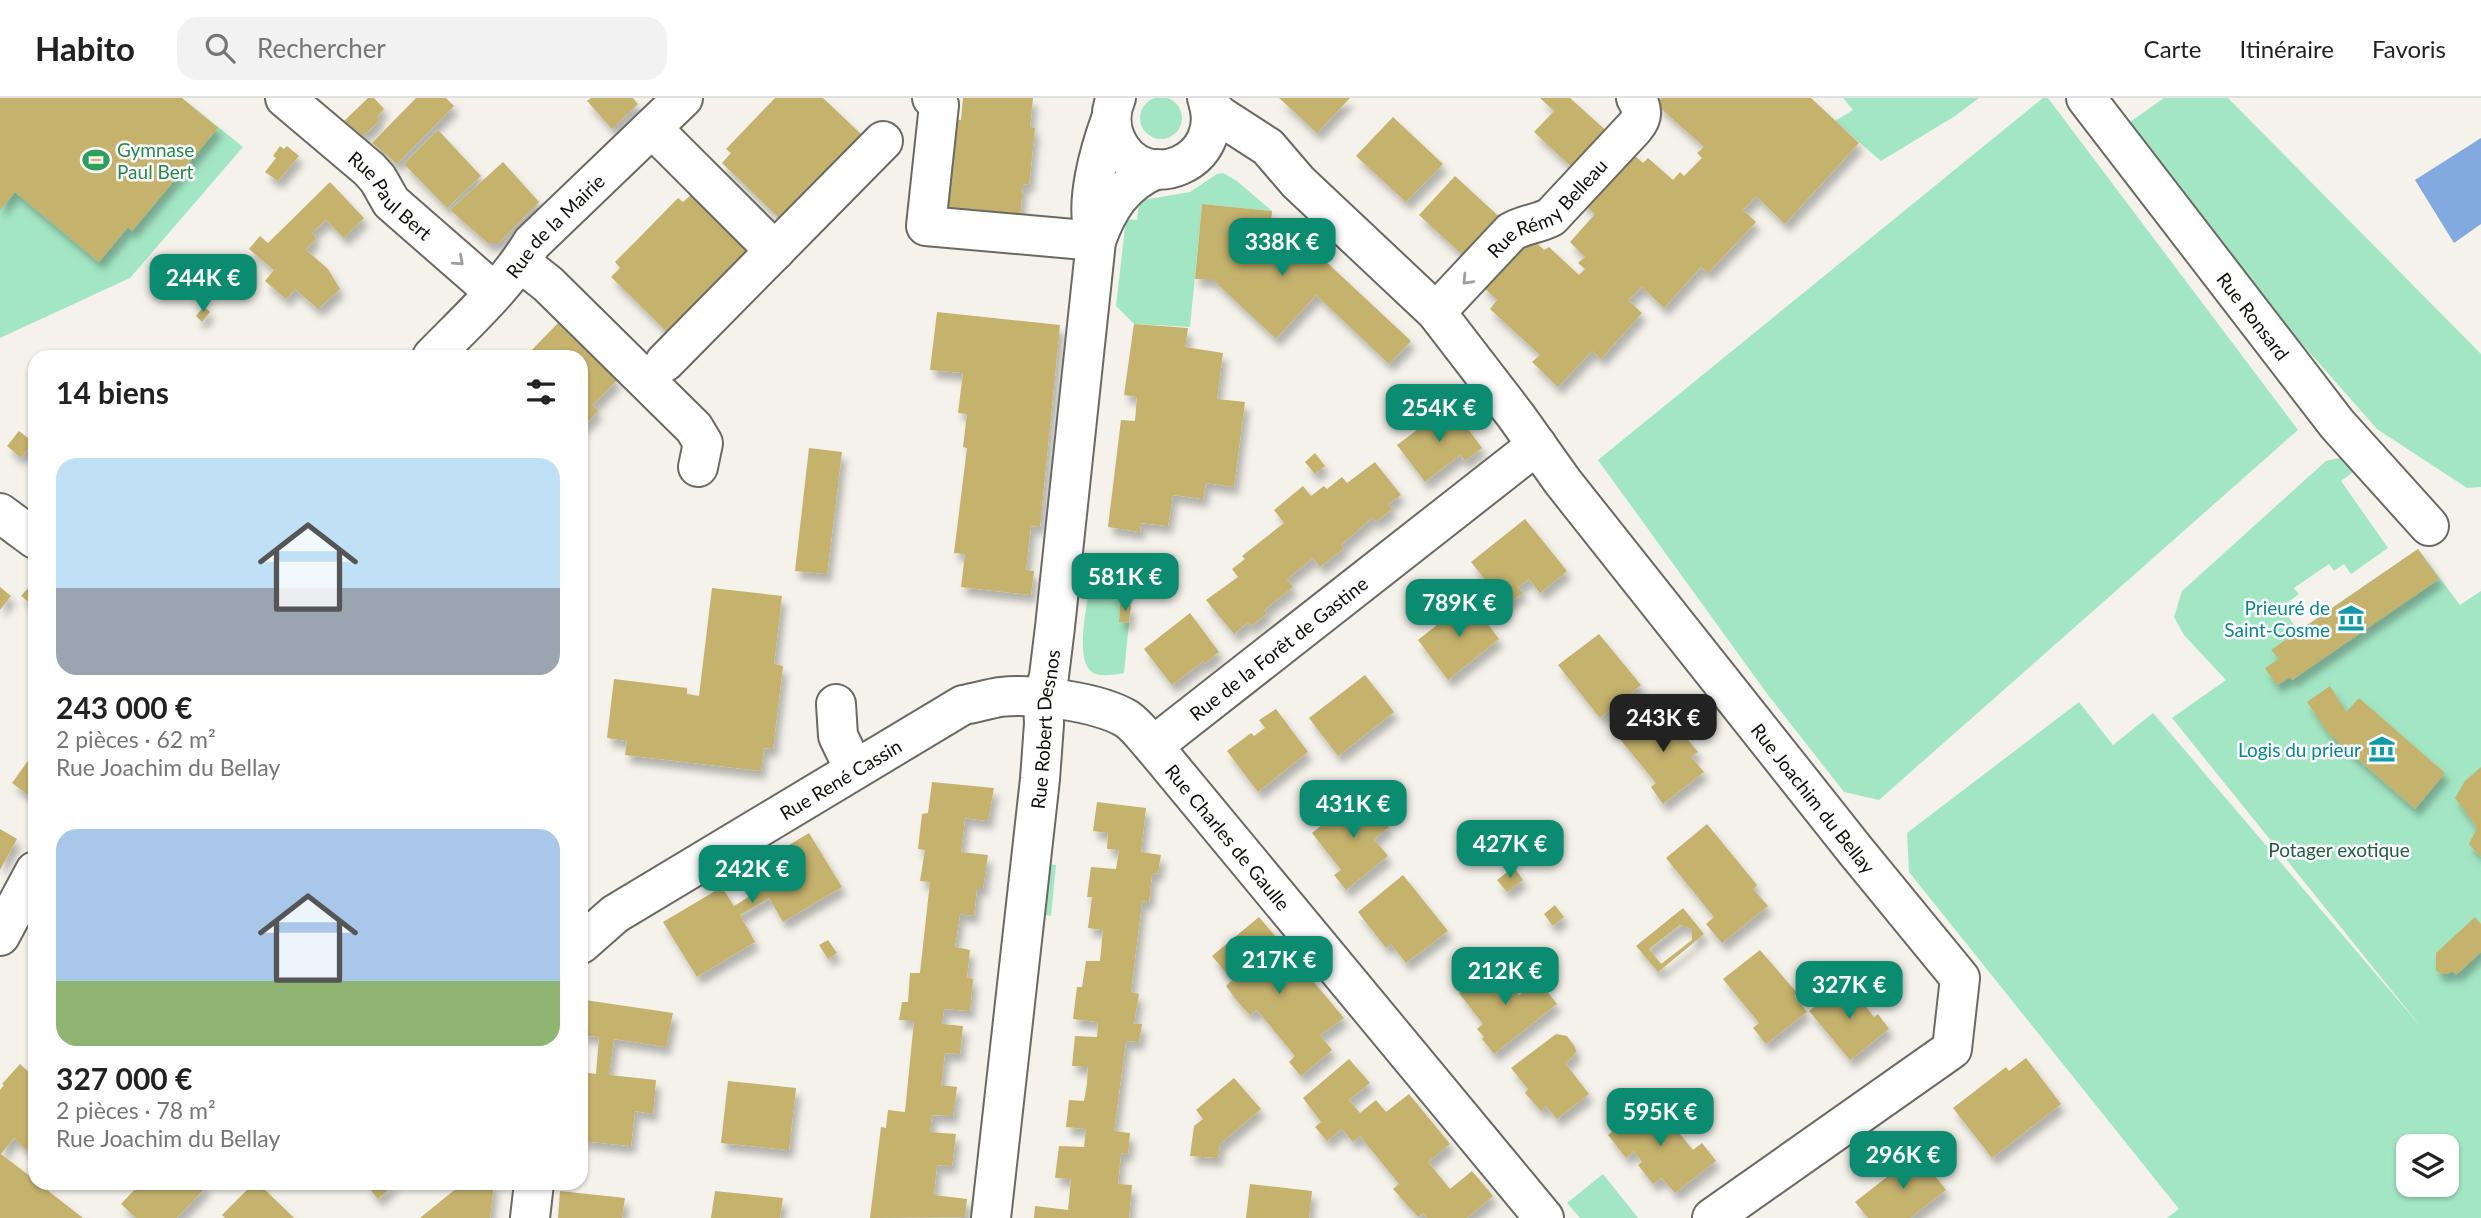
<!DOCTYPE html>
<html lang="fr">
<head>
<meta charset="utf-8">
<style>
	:root { --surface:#fff; --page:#f2f2f2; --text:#222; --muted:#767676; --line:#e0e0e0; --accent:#0b8c71 }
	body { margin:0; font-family:Lato,sans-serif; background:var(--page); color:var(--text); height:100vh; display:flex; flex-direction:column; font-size:26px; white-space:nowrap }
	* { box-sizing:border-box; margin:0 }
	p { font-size:23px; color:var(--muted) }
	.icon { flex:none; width:38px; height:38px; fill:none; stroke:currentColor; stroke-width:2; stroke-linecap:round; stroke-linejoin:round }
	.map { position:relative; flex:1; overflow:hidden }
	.panel { position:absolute; left:28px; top:252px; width:560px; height:840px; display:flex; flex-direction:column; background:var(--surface); border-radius:21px; box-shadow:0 2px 5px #0004 }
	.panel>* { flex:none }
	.controls { position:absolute; left:2396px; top:1036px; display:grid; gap:14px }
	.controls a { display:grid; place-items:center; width:63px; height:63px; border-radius:14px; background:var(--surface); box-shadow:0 2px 5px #0004; font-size:35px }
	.price { position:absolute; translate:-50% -60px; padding:0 16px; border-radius:14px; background:var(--accent); color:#fff; font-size:23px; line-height:46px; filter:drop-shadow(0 2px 4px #0008) }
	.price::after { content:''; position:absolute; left:50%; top:42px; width:21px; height:16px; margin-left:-10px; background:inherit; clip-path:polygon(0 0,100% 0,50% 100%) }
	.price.on { background:#222; color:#fff }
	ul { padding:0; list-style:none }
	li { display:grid; align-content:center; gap:14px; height:371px; padding:0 28px }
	li span { display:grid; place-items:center; height:217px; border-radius:21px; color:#555 }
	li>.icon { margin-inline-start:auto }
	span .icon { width:126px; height:126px; fill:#fffc; stroke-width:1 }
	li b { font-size:30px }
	h2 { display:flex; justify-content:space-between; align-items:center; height:84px; padding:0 28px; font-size:30px }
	header { display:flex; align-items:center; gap:42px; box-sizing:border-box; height:98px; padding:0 35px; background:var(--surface); border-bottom:2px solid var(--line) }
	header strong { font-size:33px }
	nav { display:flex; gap:38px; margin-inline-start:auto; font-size:24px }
	.search { width:490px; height:63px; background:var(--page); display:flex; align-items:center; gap:18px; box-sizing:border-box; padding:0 24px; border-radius:21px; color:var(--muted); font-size:26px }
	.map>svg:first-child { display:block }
	.green { fill:#a3e6c4; fill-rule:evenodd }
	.water { fill:#82a9e0 }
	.building { fill:#c4b26d; fill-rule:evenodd; filter:url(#shadow) }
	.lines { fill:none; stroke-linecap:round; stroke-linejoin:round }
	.minor-casing { stroke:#6a6962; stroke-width:42 }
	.minor { stroke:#fff; stroke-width:38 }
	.oneway { stroke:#9f9f9d }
	.labels { text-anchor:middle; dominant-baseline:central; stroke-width:5; stroke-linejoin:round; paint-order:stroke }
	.leisure-label { font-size:19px; fill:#27864d; stroke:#fff; text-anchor:start }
	.street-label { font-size:19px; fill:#0e0e0b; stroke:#fff }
	.culture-label { font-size:19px; fill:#0d838f; stroke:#fff; text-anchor:end }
	.park-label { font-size:19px; fill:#225b42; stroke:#fff }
</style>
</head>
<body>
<header>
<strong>Habito</strong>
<div class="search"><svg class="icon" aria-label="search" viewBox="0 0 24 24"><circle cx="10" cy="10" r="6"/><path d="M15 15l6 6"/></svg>Rechercher</div>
<nav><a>Carte</a><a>Itinéraire</a><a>Favoris</a></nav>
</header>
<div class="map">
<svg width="2481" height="1120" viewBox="0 0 2481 1120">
	<defs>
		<filter id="shadow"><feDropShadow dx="4.5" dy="8" stdDeviation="3.5" flood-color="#0004"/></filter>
	</defs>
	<rect width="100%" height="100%" fill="#f4f2ea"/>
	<g class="green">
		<circle cx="1161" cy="20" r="21"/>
		<polygon points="0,0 182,0 243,49 130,180 0,240"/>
		<polygon points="1843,0 1979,0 1955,18 1881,63 1835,23 1853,12"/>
		<polygon points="2043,0 2048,0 2298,332 1879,702 1844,694 1768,597 1598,362"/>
		<polygon points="2164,0 2228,0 2481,256 2481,389 2467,390 2377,331 2251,188 2127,26"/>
		<polygon points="1223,75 1237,83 1272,113 1202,106 1190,229 1134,226 1116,208 1126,121 1137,122 1139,106 1143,102 1190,94 1217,76"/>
		<path d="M2339,360h7l14,9 -19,14 47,67 -37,26 -7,-10 -10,7 -5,-7 -35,24 5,6 -17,13 16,24 120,-82 42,56 21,-14v627h-314l12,-9 -270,-337 -2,-39 172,-131 34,43 40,-32 269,315 -250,-310 54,-38 -42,-45 -10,-18 8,-26 144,-130zM2408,1048h38v39h-38z"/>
		<path d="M1089,491l11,2v4l33,1 -2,9 -11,-1 -1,17 10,2 -5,50c-8,1 -20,4 -28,1 -23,-7 -9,-67 -7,-85z"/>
		<polygon points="1047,766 1056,767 1051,818 1041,816"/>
		<polygon points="1603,1076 1638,1120 1580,1120 1567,1105"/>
	</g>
	<polygon class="water" points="2481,40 2481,126 2454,145 2415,82"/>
	<g class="building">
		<polygon points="0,0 182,0 218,30 132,133 128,129 99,164 15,94 0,112"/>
		<polygon points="368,0 374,0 384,11 377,19 380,22 363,38 344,23"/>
		<polygon points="416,0 446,0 454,8 397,66 372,45"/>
		<polygon points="591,0 633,0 638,6 612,31 587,3"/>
		<polygon points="775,0 823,0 862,37 780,121 722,65 731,55 726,51"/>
		<polygon points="963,0 1033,0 1030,29 1035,30 1029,87 1023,86 1020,118 942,110 952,21 961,22"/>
		<polygon points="1279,0 1350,0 1317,35"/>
		<polygon points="1540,0 1570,0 1611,37 1577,74 1534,34 1554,13"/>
		<polygon points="1661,0 1811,0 1859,45 1785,126 1756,98 1743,112 1756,124 1708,175 1701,169 1664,210 1642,189 1628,202 1642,215 1601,261 1592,253 1558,289 1532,264 1540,257 1490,211 1497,202 1481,187 1528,137 1544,152 1549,149 1579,177 1585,171 1578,165 1585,159 1570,144 1595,116 1578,101 1626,50 1643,65 1648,60 1673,82 1680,74 1684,78 1702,60 1697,55 1704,49 1656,6"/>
		<polygon points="1393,19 1443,66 1406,104 1356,58"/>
		<polygon points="438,32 481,78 447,110 404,66"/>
		<polygon points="280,48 284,51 287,48 299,58 278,83 265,74 276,60 273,58"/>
		<polygon points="503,64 539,104 499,145 488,145 450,112"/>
		<polygon points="1455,78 1506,125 1470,164 1419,117"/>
		<polygon points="330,84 364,120 344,140 326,122 312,135 316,140 306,152 328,171 340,191 318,211 295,191 286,201 265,183 274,172 249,151 260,138 268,145"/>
		<polygon points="693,95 751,151 669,236 611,179 620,170 615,164 636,143 678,100 683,104"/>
		<polygon points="1202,106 1272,113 1270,136 1294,158 1306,145 1411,243 1389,266 1316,197 1276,241 1212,181 1195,181"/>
		<polygon points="204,208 210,214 202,224 196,218"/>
		<polygon points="937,214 1060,227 1040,429 1031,428 1026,472 1034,473 1031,497 961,489 965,456 954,455 967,350 963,349 967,316 958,315 963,275 930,272"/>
		<polygon points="558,225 617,282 593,307 598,313 581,331 581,259 525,259"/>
		<polygon points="1134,226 1188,230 1185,249 1223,255 1217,301 1245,304 1234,389 1206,385 1203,401 1173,397 1168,428 1141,425 1140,434 1108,429 1121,322 1135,323 1137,299 1124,297"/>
		<polygon points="1450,307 1482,350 1465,363 1460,357 1425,384 1397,347"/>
		<polygon points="19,333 33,344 21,360 7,348"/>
		<polygon points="809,350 842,354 827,476 795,473"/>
		<polygon points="1315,355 1325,368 1315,376 1305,364"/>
		<polygon points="1375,364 1401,397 1388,406 1392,411 1376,424 1373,419 1341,447 1344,450 1320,469 1313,460 1287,481 1293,489 1264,512 1267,516 1251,528 1248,524 1234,536 1206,502 1238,479 1232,471 1245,461 1242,458 1284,425 1274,412 1303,388 1311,398 1324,388 1327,391 1342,379 1347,385"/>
		<polygon points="1525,421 1567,473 1540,495 1529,481 1518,489 1523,495 1490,518 1477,500 1491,489 1471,464"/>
		<polygon points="2418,451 2439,481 2292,582 2290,579 2277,587 2265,570 2279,561 2271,552"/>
		<polygon points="35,482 35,509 21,498"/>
		<polygon points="0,489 11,498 0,512"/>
		<polygon points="712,490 782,498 774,566 783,568 773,651 764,650 761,673 625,657 627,643 607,640 614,581 687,590 687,596 699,598"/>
		<polygon points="1466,498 1499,541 1448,582 1418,542 1442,523 1444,526 1455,517 1450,510"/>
		<polygon points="1120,506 1131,507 1129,525 1119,524"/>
		<polygon points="1190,515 1219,554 1205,566 1203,563 1172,587 1144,551"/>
		<polygon points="1599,536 1641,587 1600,620 1558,567"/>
		<polygon points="1365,577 1394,614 1338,658 1309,620"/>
		<polygon points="2330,588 2346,614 2359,600 2445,675 2415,711 2328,635 2307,604"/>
		<polygon points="1660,608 1698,654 1691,659 1704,674 1663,706 1651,689 1656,685 1619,640"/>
		<polygon points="1276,611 1308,654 1258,694 1227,653 1251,635 1254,638 1265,630 1259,622"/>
		<polygon points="35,653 35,702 12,685"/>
		<polygon points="2481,669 2481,759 2469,746 2477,730 2455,700 2465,683"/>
		<polygon points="932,684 994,690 988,723 965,720 961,754 988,757 983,790 977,790 974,818 960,816 955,849 970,852 967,879 973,881 970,913 944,911 942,926 963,928 960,956 945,955 941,987 957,989 953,1018 932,1017 930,1034 956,1036 952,1068 937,1067 934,1097 967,1101 965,1119 870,1120 881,1029 886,1030 888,1012 905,1014 914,923 899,922 902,904 908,904 910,875 920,875 930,784 920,783 925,752 918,751 922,716 928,715"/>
		<polygon points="1362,695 1389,729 1374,741 1388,758 1346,792 1334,777 1341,772 1312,735"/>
		<polygon points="1097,704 1146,710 1141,754 1161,757 1158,775 1152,776 1149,804 1142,803 1131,894 1139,896 1134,926 1142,926 1139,944 1126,943 1114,1033 1130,1035 1128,1056 1121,1055 1118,1086 1132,1087 1129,1120 1034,1120 1035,1108 1068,1112 1071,1081 1055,1080 1059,1048 1084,1049 1086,1031 1066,1029 1069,1002 1084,1003 1087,986 1088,969 1072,968 1075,938 1097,939 1098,924 1073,921 1077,889 1082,889 1086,863 1100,863 1103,832 1088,830 1092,799 1087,799 1091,769 1116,771 1119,752 1107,751 1108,735 1093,733"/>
		<polygon points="1707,726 1757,787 1753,791 1768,808 1722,845 1706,826 1714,819 1666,760"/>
		<polygon points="0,731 17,741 0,772"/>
		<polygon points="809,735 842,789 783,824 769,800 740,817 755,844 697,879 663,824 722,789 734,808 763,790 751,770"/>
		<polygon points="1514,769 1523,782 1507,794 1497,782"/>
		<polygon points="1403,777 1448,833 1406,865 1391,846 1386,850 1358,814"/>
		<polygon points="1555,807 1564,819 1553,828 1544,816"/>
		<path d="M1683,810l21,26 -46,38 -22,-26zM1680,827l12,4v11l-31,24 -12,-15z"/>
		<polygon points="1259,819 1280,844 1259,862 1269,876 1281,888 1302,870 1344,920 1320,937 1332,952 1301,978 1289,964 1295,958 1257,912 1250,917 1237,903 1226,888 1232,882 1212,858"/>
		<polygon points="2475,819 2481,826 2481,854 2456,877 2452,873 2448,876 2441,876 2436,872 2436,855"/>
		<polygon points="828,842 837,855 828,861 819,847"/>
		<polygon points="1760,852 1797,895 1794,898 1807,914 1766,946 1753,930 1759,925 1723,881"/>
		<polygon points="1495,866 1519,897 1538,882 1557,906 1494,956 1482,941 1484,939 1477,931 1483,926 1459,895"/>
		<polygon points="1846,884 1874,919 1878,916 1889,931 1850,962 1809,913"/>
		<polygon points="585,902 673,915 666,949 614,941 609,977 656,982 653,1016 635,1013 631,1048 581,1043 581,974 596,976 599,939 581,937 581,921"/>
		<polygon points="1556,936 1567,938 1575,949 1576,954 1573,959 1565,965 1589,996 1557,1021 1546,1008 1541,1013 1525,995 1528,991 1511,970"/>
		<polygon points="2026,960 2061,1006 1992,1060 1953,1010 2006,969 2009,973"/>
		<polygon points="1349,961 1370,985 1349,1002 1360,1015 1376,1002 1386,1014 1409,996 1450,1046 1428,1064 1450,1091 1472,1073 1493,1098 1467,1120 1427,1120 1423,1115 1418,1119 1393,1091 1399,1086 1360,1038 1353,1044 1342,1031 1327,1043 1315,1029 1321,1024 1303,1000"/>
		<polygon points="20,966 35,980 35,1017 33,1015 31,1018 35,1023 35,1049 32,1046 26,1052 14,1040 1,1056 35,1082 35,1085 38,1085 83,1120 0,1120 0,992 4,987 2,986"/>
		<polygon points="1234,980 1261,1011 1220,1046 1218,1060 1190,1058 1194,1028 1203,1021 1196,1012"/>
		<polygon points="728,983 796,990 789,1052 721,1045"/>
		<polygon points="1650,1000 1693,1052 1702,1045 1716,1063 1675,1095 1662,1080 1653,1086 1638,1067 1642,1064 1634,1053 1626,1060 1608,1037"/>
		<polygon points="1914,1051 1946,1092 1910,1120 1868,1120 1855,1104 1901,1068 1898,1064"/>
		<polygon points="141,1085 203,1085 207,1088 177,1120 136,1120 121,1106"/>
		<polygon points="254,1085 258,1085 294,1120 225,1120 222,1117"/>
		<polygon points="365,1085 396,1085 378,1101"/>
		<polygon points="463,1085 494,1085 490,1120 420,1120"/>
		<polygon points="1250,1086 1312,1093 1309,1120 1246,1120"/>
		<polygon points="560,1093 625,1100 622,1120 558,1120"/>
		<polygon points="715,1093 783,1100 780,1120 711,1120"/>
	</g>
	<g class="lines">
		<g class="minor-casing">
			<g id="minor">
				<path id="s1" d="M285,0l84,71 9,10 13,23 103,90"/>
				<polyline points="932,0 939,7 926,128 1096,143"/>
				<path d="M1116,0c-6,13 -6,29 0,42 27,59 114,22 91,-42"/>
				<path id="s2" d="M2086,0l251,326 92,102"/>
				<path id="s3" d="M1209,7l11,11 48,31 30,35 138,130 80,104 47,66 292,368 105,128 -8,71 -240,169"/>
				<polyline points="652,30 775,153"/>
				<path d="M1095,137c-11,-31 5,-86 16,-116"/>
				<polyline points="520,164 548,186 694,330 703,345 698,369"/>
				<path id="s4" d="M1436,214l75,-80c13,-8 27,-8 40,-15l83,-89c9,-10 9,-19 2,-30"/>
				<path id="s5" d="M432,259c35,-36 74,-71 100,-114l151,-145"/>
				<polyline points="665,264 883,43"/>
				<polyline points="0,415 35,441"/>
				<polyline points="836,606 838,638 854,671"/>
				<path id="s6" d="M1153,648l384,-301"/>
				<polyline points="0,838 35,773"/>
				<path id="s7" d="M581,846l34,-30 348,-209c12,-2 25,-6 37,-8 32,-4 99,5 127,22 9,6 18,18 26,27l391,472"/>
				<polyline points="530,1120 534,1085"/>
				<path id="s8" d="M991,1120l49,-439 4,-55 -1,-25 6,-23 6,-49 41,-386c12,-33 27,-58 61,-72"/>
			</g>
		</g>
		<use href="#minor" class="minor"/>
	</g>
	<defs><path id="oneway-chevron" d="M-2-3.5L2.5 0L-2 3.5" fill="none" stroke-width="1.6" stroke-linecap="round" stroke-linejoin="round" transform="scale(1.75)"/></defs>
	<g class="oneway">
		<use href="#oneway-chevron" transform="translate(459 163) rotate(42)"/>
		<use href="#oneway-chevron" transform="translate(1467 182) rotate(133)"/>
	</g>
	<defs>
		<g id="stadium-bare" transform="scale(2.1)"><path d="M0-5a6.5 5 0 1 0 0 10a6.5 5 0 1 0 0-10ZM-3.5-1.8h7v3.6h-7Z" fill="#2e9e5b" stroke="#fff" stroke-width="2.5" paint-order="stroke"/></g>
		<g id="museum-bare" transform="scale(2.1)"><path d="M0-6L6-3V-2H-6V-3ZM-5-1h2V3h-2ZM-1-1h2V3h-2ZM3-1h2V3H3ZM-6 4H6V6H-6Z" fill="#0f9aa8" stroke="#fff" stroke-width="2.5" paint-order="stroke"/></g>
	</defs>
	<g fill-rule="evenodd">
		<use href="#stadium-bare" x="96" y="62"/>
		<use href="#museum-bare" x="2351" y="520"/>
		<use href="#museum-bare" x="2382" y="651"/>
	</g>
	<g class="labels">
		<g class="leisure-label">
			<text x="117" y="51">Gymnase<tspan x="117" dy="22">Paul Bert</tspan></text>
		</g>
		<g class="street-label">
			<text stroke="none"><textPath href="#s1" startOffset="144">Rue Paul Bert</textPath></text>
			<text stroke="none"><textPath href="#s4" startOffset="154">Rue Rémy Belleau</textPath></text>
			<text stroke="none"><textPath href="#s5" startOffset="180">Rue de la Mairie</textPath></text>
			<text stroke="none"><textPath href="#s2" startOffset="275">Rue Ronsard</textPath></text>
			<text stroke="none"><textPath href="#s6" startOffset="159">Rue de la Forêt de Gastine</textPath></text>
			<text stroke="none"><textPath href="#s8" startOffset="492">Rue Robert Desnos</textPath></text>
			<text stroke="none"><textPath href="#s7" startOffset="308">Rue René Cassin</textPath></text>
			<text stroke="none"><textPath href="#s3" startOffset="924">Rue Joachim du Bellay</textPath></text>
			<text stroke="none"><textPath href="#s7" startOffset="775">Rue Charles de Gaulle</textPath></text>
		</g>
		<g class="culture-label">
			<text x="2330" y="509">Prieuré de<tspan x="2330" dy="22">Saint-Cosme</tspan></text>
			<text x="2361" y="651">Logis du prieur</text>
		</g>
		<g class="park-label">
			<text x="2339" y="751">Potager exotique</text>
		</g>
	</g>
</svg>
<div class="controls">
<a><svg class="icon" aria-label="layers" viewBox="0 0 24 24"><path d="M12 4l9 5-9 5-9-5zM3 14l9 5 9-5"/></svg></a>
</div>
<b class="price" style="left:1282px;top:180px">338K €</b>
<b class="price" style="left:203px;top:216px">244K €</b>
<b class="price" style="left:1439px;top:346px">254K €</b>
<b class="price" style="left:1125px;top:515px">581K €</b>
<b class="price" style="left:1459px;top:541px">789K €</b>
<b class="price on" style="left:1663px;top:656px">243K €</b>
<b class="price" style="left:1353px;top:742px">431K €</b>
<b class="price" style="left:1510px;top:782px">427K €</b>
<b class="price" style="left:752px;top:807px">242K €</b>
<b class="price" style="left:1279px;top:898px">217K €</b>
<b class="price" style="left:1505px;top:909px">212K €</b>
<b class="price" style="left:1849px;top:923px">327K €</b>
<b class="price" style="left:1660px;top:1050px">595K €</b>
<b class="price" style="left:1903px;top:1093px">296K €</b>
<section class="panel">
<h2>14 biens<svg class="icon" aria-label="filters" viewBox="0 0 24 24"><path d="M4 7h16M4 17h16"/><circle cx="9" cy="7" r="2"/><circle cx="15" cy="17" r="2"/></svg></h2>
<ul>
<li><span style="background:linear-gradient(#bfe0f5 60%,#9aa5b1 0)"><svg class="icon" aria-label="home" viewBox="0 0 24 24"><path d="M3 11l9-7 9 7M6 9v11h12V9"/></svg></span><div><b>243 000 €</b><p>2 pièces · 62 m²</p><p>Rue Joachim du Bellay</p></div></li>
<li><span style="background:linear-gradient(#a9c7e8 70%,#8fb573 0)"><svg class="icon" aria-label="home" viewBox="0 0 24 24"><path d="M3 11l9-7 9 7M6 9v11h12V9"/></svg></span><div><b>327 000 €</b><p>2 pièces · 78 m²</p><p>Rue Joachim du Bellay</p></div></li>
</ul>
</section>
</div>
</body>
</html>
